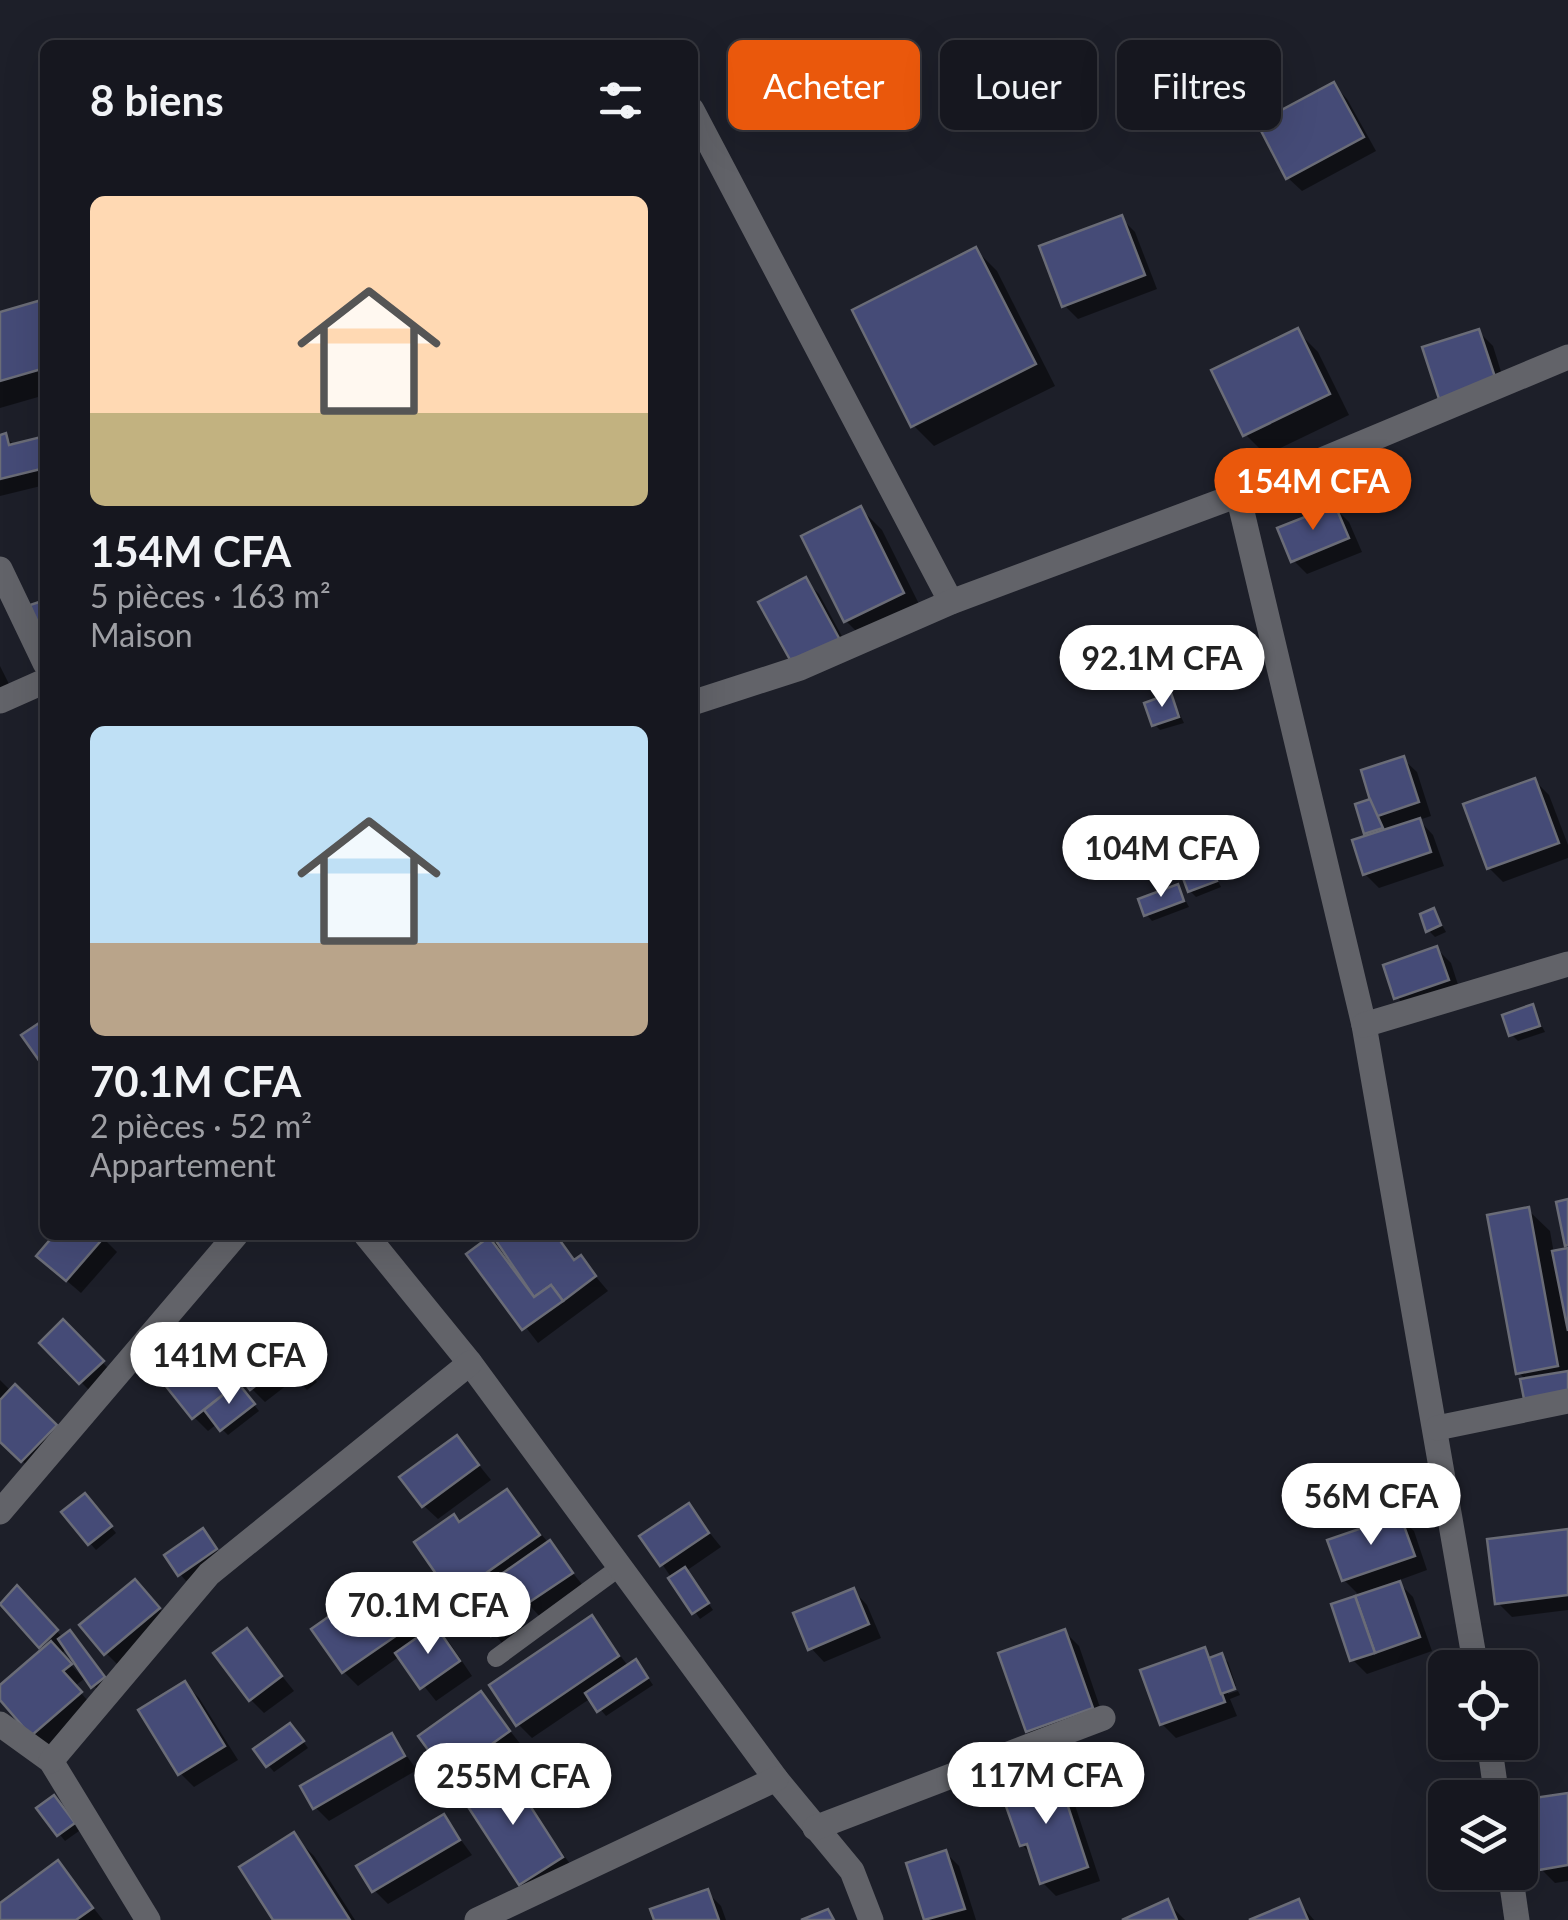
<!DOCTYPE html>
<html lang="fr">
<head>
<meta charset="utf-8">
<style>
	:root { --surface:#16171f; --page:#1f2028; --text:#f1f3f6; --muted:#9e9fa4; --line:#35363d; --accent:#ea580c }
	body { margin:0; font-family:Lato,sans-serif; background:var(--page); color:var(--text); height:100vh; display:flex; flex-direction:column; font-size:38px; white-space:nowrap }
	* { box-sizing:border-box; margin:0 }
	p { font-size:32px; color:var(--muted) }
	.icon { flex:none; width:55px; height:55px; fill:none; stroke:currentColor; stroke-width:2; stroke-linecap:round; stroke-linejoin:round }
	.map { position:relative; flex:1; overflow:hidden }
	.details { position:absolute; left:40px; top:40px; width:658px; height:1200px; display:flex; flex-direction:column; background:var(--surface); border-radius:15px; box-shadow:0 10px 40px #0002,0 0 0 2px var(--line) }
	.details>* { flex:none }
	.banner { position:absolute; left:728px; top:40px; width:690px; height:90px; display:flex; gap:20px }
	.tools { position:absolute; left:1428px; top:1650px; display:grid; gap:20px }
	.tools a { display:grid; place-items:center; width:110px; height:110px; border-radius:15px; background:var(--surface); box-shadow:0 10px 40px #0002,0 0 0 2px var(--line); font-size:50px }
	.price { position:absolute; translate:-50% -85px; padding:0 22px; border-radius:35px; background:#fff; color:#222; font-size:32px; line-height:65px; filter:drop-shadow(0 2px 5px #0008) }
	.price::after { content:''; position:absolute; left:50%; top:60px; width:30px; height:22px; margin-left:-15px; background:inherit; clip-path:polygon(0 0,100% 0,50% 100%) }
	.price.on { background:var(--accent); color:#fff }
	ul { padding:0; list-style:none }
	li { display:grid; align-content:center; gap:20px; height:530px; padding:0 50px }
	li span { display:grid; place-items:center; height:310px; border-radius:15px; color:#555 }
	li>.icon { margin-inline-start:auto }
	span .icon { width:180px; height:180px; fill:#fffc; stroke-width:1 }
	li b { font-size:42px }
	h2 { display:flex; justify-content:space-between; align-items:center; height:120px; padding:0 50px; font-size:42px }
	.tag { padding:0 35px; border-radius:15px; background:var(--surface); box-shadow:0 10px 40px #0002,0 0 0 2px var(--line); font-size:35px; line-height:90px }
	.tag.on { background:var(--accent); color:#fff }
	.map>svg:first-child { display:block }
	.shadow { fill:#0007 }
	.building { fill:#454b77; stroke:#6a6c77; stroke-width:2.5 }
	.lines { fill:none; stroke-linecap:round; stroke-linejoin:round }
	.lane { stroke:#626369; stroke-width:18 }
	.street { stroke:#626369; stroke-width:25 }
</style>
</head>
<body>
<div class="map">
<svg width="1568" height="1920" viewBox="0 0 1568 1920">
	<rect width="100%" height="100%" fill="#1d1f29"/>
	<g class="shadow">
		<polygon points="1334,85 1347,99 1376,151 1302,191 1288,178"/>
		<polygon points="1121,218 1135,232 1157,289 1078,319 1064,305"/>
		<polygon points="976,250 997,271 1055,386 934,446 913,425"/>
		<polygon points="45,302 45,395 0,408 0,315"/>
		<polygon points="1297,331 1318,352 1349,415 1266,455 1245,434"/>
		<polygon points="1479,332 1493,346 1508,394 1455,411"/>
		<polygon points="5,436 15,446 45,438 45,485 0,496 0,437"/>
		<polygon points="1335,508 1349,522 1362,552 1307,574 1293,560"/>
		<polygon points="861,509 882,530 924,614 867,642 846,621"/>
		<polygon points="805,580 819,594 852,655 795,664"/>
		<polygon points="0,666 19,704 0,713"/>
		<polygon points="1171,696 1184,723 1160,730 1154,724"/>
		<polygon points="1403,759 1417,772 1431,816 1419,820 1433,835 1444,866 1379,888 1365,874 1371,837 1367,832 1369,802"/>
		<polygon points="1535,781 1549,795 1568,845 1568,858 1503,882 1489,868"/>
		<polygon points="1208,862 1221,887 1196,897 1190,891"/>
		<polygon points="1178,887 1189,907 1152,921 1146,914"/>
		<polygon points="1434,911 1446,932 1435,937 1428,930"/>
		<polygon points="1437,949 1451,963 1461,994 1410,1011 1397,997"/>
		<polygon points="1532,1007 1545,1032 1518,1041 1512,1035"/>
		<polygon points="1528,1210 1550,1231 1554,1254 1568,1251 1568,1398 1527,1381 1519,1373"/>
		<polygon points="57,1235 100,1235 117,1252 81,1293 53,1269"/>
		<polygon points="496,1235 557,1235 576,1261 580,1258 608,1291 538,1343 470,1255"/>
		<polygon points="63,1323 116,1376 95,1396 42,1343"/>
		<polygon points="231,1331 256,1359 303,1363 317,1382 307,1390 296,1378 265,1402 252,1389"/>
		<polygon points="208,1347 259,1411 228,1435 217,1424 208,1431 194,1417"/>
		<polygon points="0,1380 12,1392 15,1388 69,1440 36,1474 0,1440"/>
		<polygon points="457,1438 491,1480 438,1519 424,1506"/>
		<polygon points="1419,1482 1429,1502 1389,1514 1383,1507"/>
		<polygon points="507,1492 585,1588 541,1618 523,1598 510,1607 528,1633 506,1648 478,1614 475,1616 453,1595 460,1524"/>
		<polygon points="91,1502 116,1533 96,1550 64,1513"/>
		<polygon points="688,1506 721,1547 686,1571 713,1610 700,1619 662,1564"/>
		<polygon points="1400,1518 1414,1531 1427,1570 1397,1581 1413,1597 1432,1651 1367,1674 1353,1660 1361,1597 1344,1580"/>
		<polygon points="1568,1531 1568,1610 1512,1617 1498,1603"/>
		<polygon points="209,1538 221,1556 186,1581 180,1574"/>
		<polygon points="388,1579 429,1632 435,1629 449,1642 472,1676 436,1701 400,1656 358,1686 344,1672"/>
		<polygon points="17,1588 63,1638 76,1640 110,1684 99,1692 67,1648 61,1654 84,1679 75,1686 94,1708 47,1748 0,1696 0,1688 45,1650 2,1602"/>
		<polygon points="854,1591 867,1605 881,1638 824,1662 811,1648"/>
		<polygon points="149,1596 172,1624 120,1667 106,1653"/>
		<polygon points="591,1618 629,1667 642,1669 653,1685 606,1716 591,1698 532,1738 518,1724"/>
		<polygon points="246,1631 294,1691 264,1713 250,1699"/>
		<polygon points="1065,1632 1079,1646 1105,1722 1042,1745 1028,1731"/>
		<polygon points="1204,1650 1213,1659 1221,1656 1228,1662 1236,1686 1228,1689 1228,1694 1238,1691 1240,1695 1230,1699 1237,1716 1176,1738 1162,1724"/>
		<polygon points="185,1684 199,1698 238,1760 194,1787 180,1773"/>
		<polygon points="481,1694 522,1746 463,1788 422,1736"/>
		<polygon points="296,1732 308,1748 274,1772 268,1765"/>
		<polygon points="392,1736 417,1770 329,1821 315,1807"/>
		<polygon points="506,1774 575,1871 534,1898 520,1884"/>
		<polygon points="1056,1776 1070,1790 1100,1881 1056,1896 1042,1882 1033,1856 1022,1845"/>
		<polygon points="1568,1795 1568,1881 1555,1883 1541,1869"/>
		<polygon points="60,1804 79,1831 65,1841 39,1809"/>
		<polygon points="444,1817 472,1855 388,1904 374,1890"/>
		<polygon points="293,1835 314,1856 355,1920 276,1920"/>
		<polygon points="945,1852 959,1866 976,1920 927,1920 909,1865"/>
		<polygon points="58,1863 103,1920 0,1920 0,1906"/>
		<polygon points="707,1892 721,1906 726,1920 657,1920"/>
		<polygon points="1167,1902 1185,1920 1128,1920"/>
		<polygon points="1299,1902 1314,1920 1255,1920"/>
	</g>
	<g class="building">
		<polygon points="1334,82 1364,137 1286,179 1257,123"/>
		<polygon points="1122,215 1145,275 1062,307 1039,246"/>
		<polygon points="976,247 1036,364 911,427 852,310"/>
		<polygon points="45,299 45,368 0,381 0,312"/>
		<polygon points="1298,328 1330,394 1243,436 1211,370"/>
		<polygon points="1479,329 1496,380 1439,399 1422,347"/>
		<polygon points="6,433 9,445 45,436 45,468 0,479 0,435"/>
		<polygon points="1335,505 1349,538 1291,562 1277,528"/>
		<polygon points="861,506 904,593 844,622 801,536"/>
		<polygon points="806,577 840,640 793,665 758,602"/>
		<polygon points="45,600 45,649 30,605"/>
		<polygon points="1171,693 1179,717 1152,726 1144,703"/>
		<polygon points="1404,756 1419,802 1375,817 1361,770"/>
		<polygon points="1535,778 1559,843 1487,869 1463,804"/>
		<polygon points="1370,799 1383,828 1364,834 1355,804"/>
		<polygon points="1420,818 1431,852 1363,875 1352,840"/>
		<polygon points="1208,859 1217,881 1188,892 1180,870"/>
		<polygon points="1178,884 1184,901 1144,916 1138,899"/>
		<polygon points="1434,908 1441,925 1426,932 1420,914"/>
		<polygon points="1437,946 1449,980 1394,999 1383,965"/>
		<polygon points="1533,1004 1540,1026 1509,1036 1502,1015"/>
		<polygon points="45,1019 45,1069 21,1035"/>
		<polygon points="1568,1199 1568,1245 1565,1246 1556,1202"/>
		<polygon points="1529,1207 1558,1366 1516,1374 1487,1215"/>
		<polygon points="54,1235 104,1235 105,1236 66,1281 36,1256"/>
		<polygon points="492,1235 556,1235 574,1260 581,1255 596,1276 563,1301 551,1285 534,1297"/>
		<polygon points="489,1237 534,1297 551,1285 563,1301 522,1330 466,1254"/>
		<polygon points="1568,1248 1568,1331 1552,1251"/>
		<polygon points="63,1319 104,1361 79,1384 39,1343"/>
		<polygon points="231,1328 254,1357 268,1346 283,1365 250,1390 213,1342"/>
		<polygon points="208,1344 238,1383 192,1419 161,1380"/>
		<polygon points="280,1344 292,1359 297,1354 313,1374 299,1385 271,1350"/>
		<polygon points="1568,1371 1568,1391 1524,1399 1520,1379"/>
		<polygon points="238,1383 255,1404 220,1431 204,1410"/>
		<polygon points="15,1384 57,1425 21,1462 0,1442 0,1400"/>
		<polygon points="457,1435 479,1465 422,1507 399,1477"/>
		<polygon points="1420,1479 1424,1496 1381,1509 1375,1492"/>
		<polygon points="507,1489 540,1535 452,1597 414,1542 454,1514 459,1522"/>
		<polygon points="85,1493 112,1526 88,1545 61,1512"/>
		<polygon points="689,1503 709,1533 660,1566 639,1536"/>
		<polygon points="1400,1515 1415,1556 1342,1581 1327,1540"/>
		<polygon points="203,1528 217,1549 178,1576 164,1555"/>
		<polygon points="1568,1529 1568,1595 1495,1604 1487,1539"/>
		<polygon points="550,1540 573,1573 525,1605 503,1573"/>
		<polygon points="685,1567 709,1603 692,1614 668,1578"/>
		<polygon points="503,1573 510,1584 498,1593 516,1618 491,1636 464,1599"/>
		<polygon points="388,1575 419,1620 342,1673 311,1629"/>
		<polygon points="135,1579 160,1608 104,1655 79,1625"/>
		<polygon points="1400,1581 1420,1637 1375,1653 1355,1596"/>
		<polygon points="17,1585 58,1630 39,1648 0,1604"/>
		<polygon points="854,1588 869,1624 808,1650 793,1613"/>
		<polygon points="1355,1596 1375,1653 1350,1661 1331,1604"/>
		<polygon points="592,1615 619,1656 516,1726 489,1685"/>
		<polygon points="435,1625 460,1661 420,1689 395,1653"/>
		<polygon points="247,1628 282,1676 249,1701 213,1653"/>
		<polygon points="1065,1629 1093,1708 1026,1732 998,1653"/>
		<polygon points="70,1630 105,1677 91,1688 58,1639"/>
		<polygon points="51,1641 72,1664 63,1671 82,1692 31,1736 0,1700 0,1685"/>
		<polygon points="1205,1647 1225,1702 1160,1725 1140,1670"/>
		<polygon points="1222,1653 1235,1689 1221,1694 1209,1658"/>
		<polygon points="636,1659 648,1678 597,1712 585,1693"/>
		<polygon points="185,1681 225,1746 178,1775 138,1710"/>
		<polygon points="481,1691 510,1731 447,1776 418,1736"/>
		<polygon points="290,1723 304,1741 266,1767 253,1749"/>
		<polygon points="392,1733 405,1756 313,1809 300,1786"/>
		<polygon points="507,1770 563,1857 519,1885 463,1799"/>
		<polygon points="1057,1773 1088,1867 1040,1884 1027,1844 1020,1846 1001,1792"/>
		<polygon points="1568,1793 1568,1865 1539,1870 1527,1799"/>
		<polygon points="54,1795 75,1823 57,1836 36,1808"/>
		<polygon points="444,1814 460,1840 372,1892 356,1866"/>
		<polygon points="294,1832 350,1920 273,1920 239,1867"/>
		<polygon points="946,1850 965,1909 924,1920 906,1863"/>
		<polygon points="58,1860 93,1908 76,1920 0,1920 0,1903"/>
		<polygon points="708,1889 719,1920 654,1920 650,1909"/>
		<polygon points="1168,1899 1177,1920 1122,1920"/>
		<polygon points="1299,1899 1308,1920 1249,1920"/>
		<polygon points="828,1909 834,1920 801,1920"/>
	</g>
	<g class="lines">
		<polyline class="lane" points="496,1658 620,1567"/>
		<g class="street">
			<polyline points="692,110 951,602"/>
			<polyline points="1238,495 1364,1025 1476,1668"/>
			<polyline points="0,569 45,663"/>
			<polyline points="0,701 45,681"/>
			<polyline points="692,703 800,668 951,602 1238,495 1568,357"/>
			<polyline points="1364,1025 1568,964"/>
			<polyline points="366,1235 470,1363 776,1779 852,1871 871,1920"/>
			<polyline points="1437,1428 1568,1401"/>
			<polyline points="0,1512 236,1235"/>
			<polyline points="0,1724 51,1761 148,1920"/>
			<polyline points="1489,1742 1497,1798"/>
			<polyline points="51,1761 209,1574 470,1363"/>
			<polyline points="815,1828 1103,1718"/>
			<polyline points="1510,1872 1517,1920"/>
			<polyline points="477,1920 776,1779"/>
		</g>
	</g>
</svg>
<div class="tools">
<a><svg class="icon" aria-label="locate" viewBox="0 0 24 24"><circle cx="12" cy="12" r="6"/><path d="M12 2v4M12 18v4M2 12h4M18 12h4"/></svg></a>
<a><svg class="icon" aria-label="layers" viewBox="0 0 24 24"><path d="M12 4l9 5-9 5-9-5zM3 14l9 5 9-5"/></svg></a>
</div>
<b class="price on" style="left:1313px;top:533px">154M CFA</b>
<b class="price" style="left:1162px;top:710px">92.1M CFA</b>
<b class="price" style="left:1161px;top:900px">104M CFA</b>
<b class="price" style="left:229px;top:1407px">141M CFA</b>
<b class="price" style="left:1371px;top:1548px">56M CFA</b>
<b class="price" style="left:428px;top:1657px">70.1M CFA</b>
<b class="price" style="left:1046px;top:1827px">117M CFA</b>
<b class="price" style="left:513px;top:1828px">255M CFA</b>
<div class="banner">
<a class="tag on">Acheter</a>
<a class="tag">Louer</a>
<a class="tag">Filtres</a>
</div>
<section class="details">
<h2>8 biens<svg class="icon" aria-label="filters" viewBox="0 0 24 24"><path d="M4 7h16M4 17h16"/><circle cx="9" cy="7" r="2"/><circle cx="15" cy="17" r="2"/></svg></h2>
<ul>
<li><span style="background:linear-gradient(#ffd9b3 70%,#c2b280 0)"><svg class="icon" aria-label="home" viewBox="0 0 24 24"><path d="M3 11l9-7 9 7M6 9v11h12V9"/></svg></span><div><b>154M CFA</b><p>5 pièces · 163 m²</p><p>Maison</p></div></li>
<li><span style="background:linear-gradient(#bfe0f5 70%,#b9a48a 0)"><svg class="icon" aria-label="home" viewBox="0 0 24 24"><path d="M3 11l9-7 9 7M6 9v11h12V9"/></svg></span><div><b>70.1M CFA</b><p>2 pièces · 52 m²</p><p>Appartement</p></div></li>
</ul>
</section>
</div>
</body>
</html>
